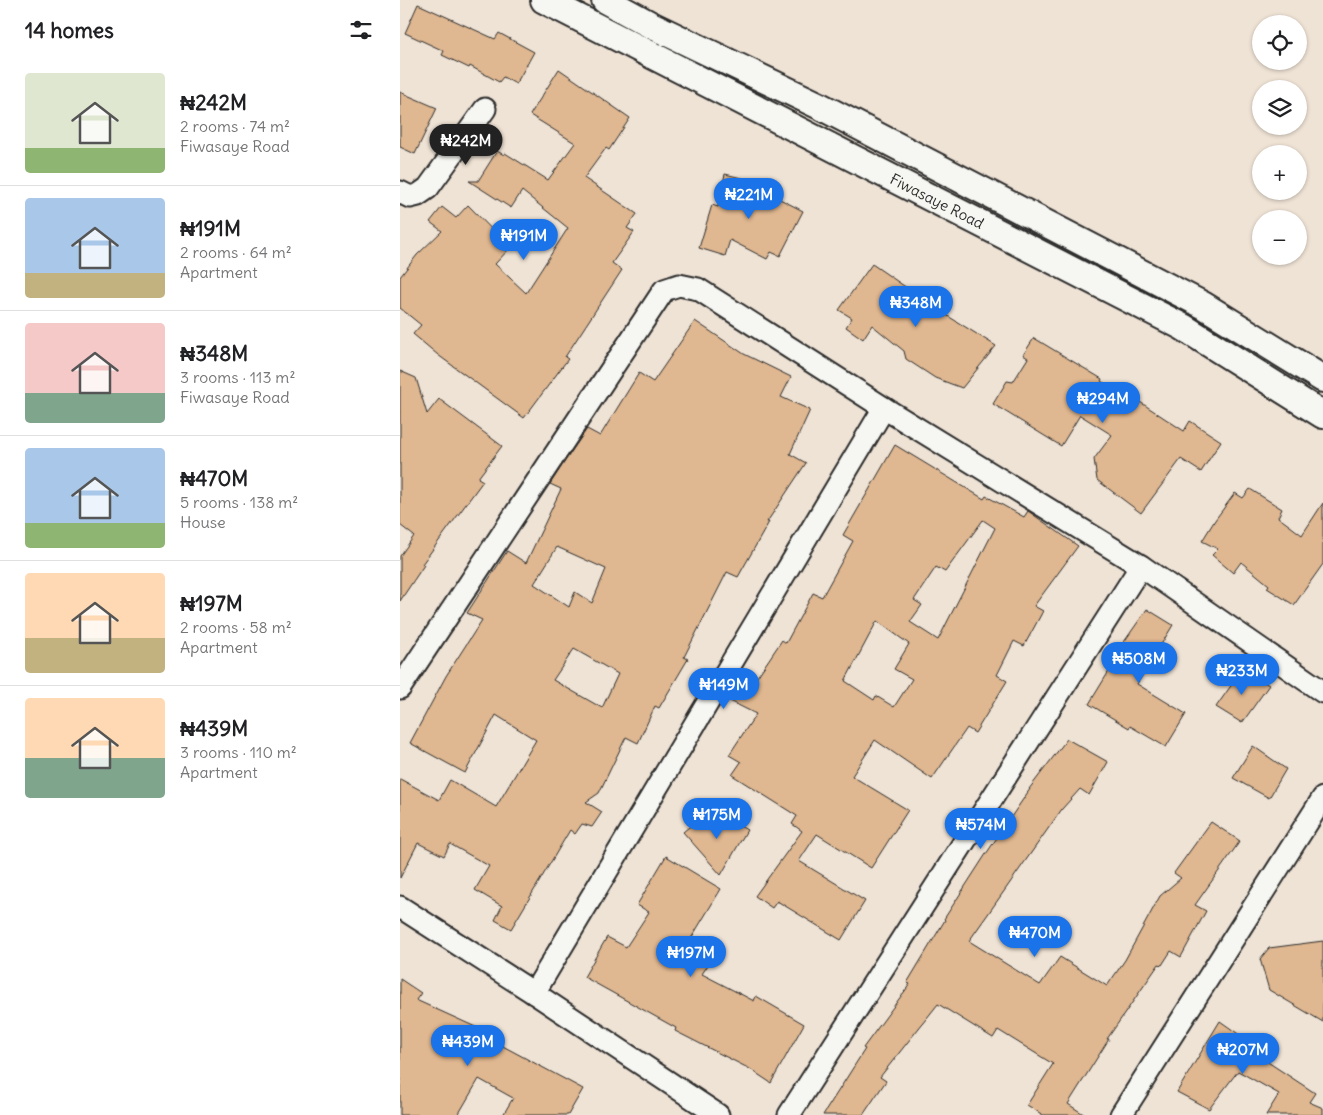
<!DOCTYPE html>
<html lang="en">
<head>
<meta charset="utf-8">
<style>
	:root { --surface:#fff; --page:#f6f6f6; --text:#202124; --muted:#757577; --line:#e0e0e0; --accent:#1a73e8 }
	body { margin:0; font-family:Delius,sans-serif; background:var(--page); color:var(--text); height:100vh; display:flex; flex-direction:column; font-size:19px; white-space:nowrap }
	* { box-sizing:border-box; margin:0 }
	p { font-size:16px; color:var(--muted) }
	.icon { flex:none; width:28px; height:28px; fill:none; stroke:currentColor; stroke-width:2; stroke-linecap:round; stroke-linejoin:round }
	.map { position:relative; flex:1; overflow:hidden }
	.drawer { display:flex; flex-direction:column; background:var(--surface); width:400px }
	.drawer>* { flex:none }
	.buttons { position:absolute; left:852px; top:15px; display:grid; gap:10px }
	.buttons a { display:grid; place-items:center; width:55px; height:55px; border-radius:50%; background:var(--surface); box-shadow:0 1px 4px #0004; font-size:25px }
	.price { position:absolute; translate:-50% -42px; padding:0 11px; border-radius:18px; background:var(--accent); color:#fff; font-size:16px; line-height:32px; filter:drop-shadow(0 1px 2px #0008) }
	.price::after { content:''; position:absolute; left:50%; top:30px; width:15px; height:11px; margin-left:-8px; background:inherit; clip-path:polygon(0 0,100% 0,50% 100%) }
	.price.on { background:#222; color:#fff }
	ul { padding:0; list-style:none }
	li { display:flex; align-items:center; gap:15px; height:125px; padding:0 25px }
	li+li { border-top:1px solid var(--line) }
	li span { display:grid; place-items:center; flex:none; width:140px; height:100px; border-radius:5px; color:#555 }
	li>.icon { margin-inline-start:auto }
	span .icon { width:60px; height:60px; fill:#fffc; stroke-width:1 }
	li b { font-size:21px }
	h2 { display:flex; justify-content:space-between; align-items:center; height:60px; padding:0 25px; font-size:21px }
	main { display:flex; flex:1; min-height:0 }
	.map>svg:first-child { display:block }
	.building { fill:#dfb790; stroke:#2b2b2b; fill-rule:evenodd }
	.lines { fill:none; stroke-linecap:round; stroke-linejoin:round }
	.minor-casing { stroke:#2b2b2b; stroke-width:25 }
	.major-casing { stroke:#2b2b2b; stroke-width:30 }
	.minor { stroke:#f6f6f2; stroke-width:21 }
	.major { stroke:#f6f6f2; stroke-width:26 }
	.labels { text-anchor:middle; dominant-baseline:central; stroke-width:4.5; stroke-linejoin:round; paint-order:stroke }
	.street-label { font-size:15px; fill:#2b2b2b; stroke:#f6f6f2 }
</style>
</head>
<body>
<main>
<section class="drawer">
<h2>14 homes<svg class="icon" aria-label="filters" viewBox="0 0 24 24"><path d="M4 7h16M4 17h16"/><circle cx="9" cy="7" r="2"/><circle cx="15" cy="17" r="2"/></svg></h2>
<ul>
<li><span style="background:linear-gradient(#dfe7d0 75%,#8fb573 0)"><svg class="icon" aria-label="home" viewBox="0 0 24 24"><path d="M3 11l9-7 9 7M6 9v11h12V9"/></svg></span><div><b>₦242M</b><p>2 rooms · 74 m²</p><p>Fiwasaye Road</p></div></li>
<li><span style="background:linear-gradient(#a9c7e8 75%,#c2b280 0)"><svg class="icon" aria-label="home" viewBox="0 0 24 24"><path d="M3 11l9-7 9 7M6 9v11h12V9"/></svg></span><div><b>₦191M</b><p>2 rooms · 64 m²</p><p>Apartment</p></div></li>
<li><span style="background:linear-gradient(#f6c9c9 70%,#7fa58c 0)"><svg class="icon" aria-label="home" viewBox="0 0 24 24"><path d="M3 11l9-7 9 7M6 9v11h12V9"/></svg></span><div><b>₦348M</b><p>3 rooms · 113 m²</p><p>Fiwasaye Road</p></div></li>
<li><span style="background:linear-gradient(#a9c7e8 75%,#8fb573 0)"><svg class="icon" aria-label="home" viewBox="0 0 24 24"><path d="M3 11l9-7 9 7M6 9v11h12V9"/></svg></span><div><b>₦470M</b><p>5 rooms · 138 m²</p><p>House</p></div></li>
<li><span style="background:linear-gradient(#ffd9b3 65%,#c2b280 0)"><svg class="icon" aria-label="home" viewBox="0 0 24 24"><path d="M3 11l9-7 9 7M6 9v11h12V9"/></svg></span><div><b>₦197M</b><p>2 rooms · 58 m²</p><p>Apartment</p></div></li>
<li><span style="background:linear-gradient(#ffd9b3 60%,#7fa58c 0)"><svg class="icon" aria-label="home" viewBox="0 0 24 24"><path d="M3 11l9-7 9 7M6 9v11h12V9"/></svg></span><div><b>₦439M</b><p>3 rooms · 110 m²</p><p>Apartment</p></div></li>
</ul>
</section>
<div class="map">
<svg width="923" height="1115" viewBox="0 0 923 1115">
	<rect width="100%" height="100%" fill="#efe3d5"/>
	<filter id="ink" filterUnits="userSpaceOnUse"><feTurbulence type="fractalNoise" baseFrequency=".02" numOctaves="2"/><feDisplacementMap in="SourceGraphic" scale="10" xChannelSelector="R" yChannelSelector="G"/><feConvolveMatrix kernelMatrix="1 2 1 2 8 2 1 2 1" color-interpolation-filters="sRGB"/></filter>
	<g filter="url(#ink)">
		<g class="building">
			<polygon points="18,4 95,39 99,33 134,52 116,84 103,77 99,82 70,66 69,68 42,55 44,51 5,33"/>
			<polygon points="159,69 230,118 209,150 206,148 184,178 237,214 227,228 234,232 212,263 222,270 165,357 168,359 124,418 38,355 13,334 21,325 0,308 0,277 17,255 42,231 30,222 42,207 56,218 68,205 110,248 95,264 126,293 168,228 122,191 111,208 69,181 78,181 97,151 104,155 105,153 148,180 175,143 130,115"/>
			<polygon points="0,92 37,108 15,154 0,147"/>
			<polygon points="325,174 350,180 349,183 403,211 380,256 371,252 367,259 330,240 325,256 299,248 312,205 318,207"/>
			<polygon points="472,264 507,288 506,290 596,346 562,388 535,378 506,359 504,351 472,325 463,339 446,327 452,318 439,310"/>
			<path d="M295,321l49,33 47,23 -10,20 29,13 -20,44 16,9 -39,59h2l-31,55 -11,-5 -43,85 4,2 -29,49 -4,-2 -17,37 -12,-6 -27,56 -13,9 16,10 -10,15 -10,-3 -7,10 -5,-4 -59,99 -16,-9 7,-14 -27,-16 14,-24 -39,-22 -6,12 -26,-13 -18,35v-99l39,21 11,-20 46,27 40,-67 -40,-25 -31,58 -55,-30 36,-67 36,-56 -15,-7 40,-62 19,12 35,-74 -11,-5 21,-32 16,-23 13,7 39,-63 14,9zM157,547l49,22 -14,34 -17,-11 -6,15 -35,-23zM174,649l44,25 -16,34 -49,-28z"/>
			<polygon points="634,338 702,379 701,381 738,405 740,402 784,431 790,421 821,441 801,472 781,459 741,513 697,480 694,459 712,435 680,415 661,446 593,404 607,381 613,382 628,358 623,355"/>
			<polygon points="0,371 16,378 27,414 39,399 102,446 78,478 83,481 22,564 24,565 0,601 0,556 14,536 0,525"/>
			<path d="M495,445l89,54 2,-3 38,21 4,-6 50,35 -44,60 9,5 -19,35 -10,-5 -17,34 10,6 -32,52 -8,-5 -35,51 -57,-39 -23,36 56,34 -37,58 -54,-34 -18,27 66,40 -24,39 -64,-39 -5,7 -17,-12 47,-65 -10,-7 5,-8 -65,-41 9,-13 -12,-7 27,-41 -26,-13 11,-20 10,5 31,-46 4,3 27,-50 9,4 31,-56 -10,-6zM583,520l12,8 -57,112 -28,-18 12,-17 -8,-5 22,-33 9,5zM477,621l32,23 -15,25 18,10 -18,28 -18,-11 -2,4 -29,-19z"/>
			<polygon points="850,489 882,509 878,517 902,535 923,503 923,564 894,605 867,588 869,585 841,562 833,573 812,555 818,549 802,541 815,520 835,493 843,498"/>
			<polygon points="747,609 773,625 737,684 786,714 766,747 730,726 729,728 689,704 714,663 710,662"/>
			<polygon points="842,670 869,685 842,723 816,707"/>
			<polygon points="667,739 708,762 689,795 680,789 662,809 569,941 640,985 660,957 707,986 725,960 760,896 781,878 774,873 811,822 840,841 795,905 806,911 781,957 771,951 762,965 759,964 707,1039 709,1039 668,1104 685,1115 643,1115 627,1105 653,1064 598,1030 593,1038 538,1004 480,1077 486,1081 463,1115 423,1115 465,1049 463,1048 510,984 507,983 545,920 544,919 586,854 630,789 629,789"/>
			<polygon points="853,746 886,769 869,798 833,778"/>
			<polygon points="315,812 347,830 321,875 283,832 294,823 305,829"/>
			<polygon points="266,856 321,889 284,950 308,965 302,974 354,1001 356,996 404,1024 371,1083 350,1069 275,1031 276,1028 184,977 207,937 226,947 249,912 237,905"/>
			<polygon points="923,941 923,1022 869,990 860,959 869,948"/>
			<polygon points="0,979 21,993 16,1000 102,1039 99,1044 183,1089 168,1115 103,1115 113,1098 79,1079 58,1115 0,1115"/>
			<polygon points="820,1021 854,1045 851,1051 915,1093 909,1102 923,1108 923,1115 866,1115 879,1094 838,1071 809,1109 777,1092"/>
		</g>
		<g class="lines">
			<g class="minor-casing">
				<g id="minor">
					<polyline points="0,192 10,197 18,195 28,188 85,109"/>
					<polyline points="0,688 264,290 279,285 298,289 484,408 741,566 923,692"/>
					<polyline points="0,907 134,993 318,1115"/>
					<polyline points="134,993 484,408"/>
					<polyline points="389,1115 741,566"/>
					<polyline points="721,1115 923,798"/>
				</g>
			</g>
			<g class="major-casing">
				<g id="major">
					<polyline points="144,0 783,327 923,415"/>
					<polyline points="205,0 249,24 420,106 803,305 923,379"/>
				</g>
			</g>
			<use href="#minor" class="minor"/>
			<use href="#major" class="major"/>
		</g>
	</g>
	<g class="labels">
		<g class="street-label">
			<text transform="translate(537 201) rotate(27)">Fiwasaye Road</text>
		</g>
	</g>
</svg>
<div class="buttons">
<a><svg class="icon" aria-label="locate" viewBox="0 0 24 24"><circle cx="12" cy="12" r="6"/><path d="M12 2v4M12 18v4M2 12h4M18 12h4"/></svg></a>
<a><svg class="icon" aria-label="layers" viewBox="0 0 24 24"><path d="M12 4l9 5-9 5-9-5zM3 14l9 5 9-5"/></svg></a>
<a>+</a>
<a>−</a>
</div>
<b class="price on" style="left:66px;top:166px">₦242M</b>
<b class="price" style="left:349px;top:220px">₦221M</b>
<b class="price" style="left:124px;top:261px">₦191M</b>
<b class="price" style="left:516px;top:328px">₦348M</b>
<b class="price" style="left:703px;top:424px">₦294M</b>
<b class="price" style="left:739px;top:684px">₦508M</b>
<b class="price" style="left:842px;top:696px">₦233M</b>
<b class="price" style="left:324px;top:710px">₦149M</b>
<b class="price" style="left:317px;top:840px">₦175M</b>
<b class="price" style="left:581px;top:850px">₦574M</b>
<b class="price" style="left:635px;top:958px">₦470M</b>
<b class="price" style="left:291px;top:978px">₦197M</b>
<b class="price" style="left:68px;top:1067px">₦439M</b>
<b class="price" style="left:843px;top:1075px">₦207M</b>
</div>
</main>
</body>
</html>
